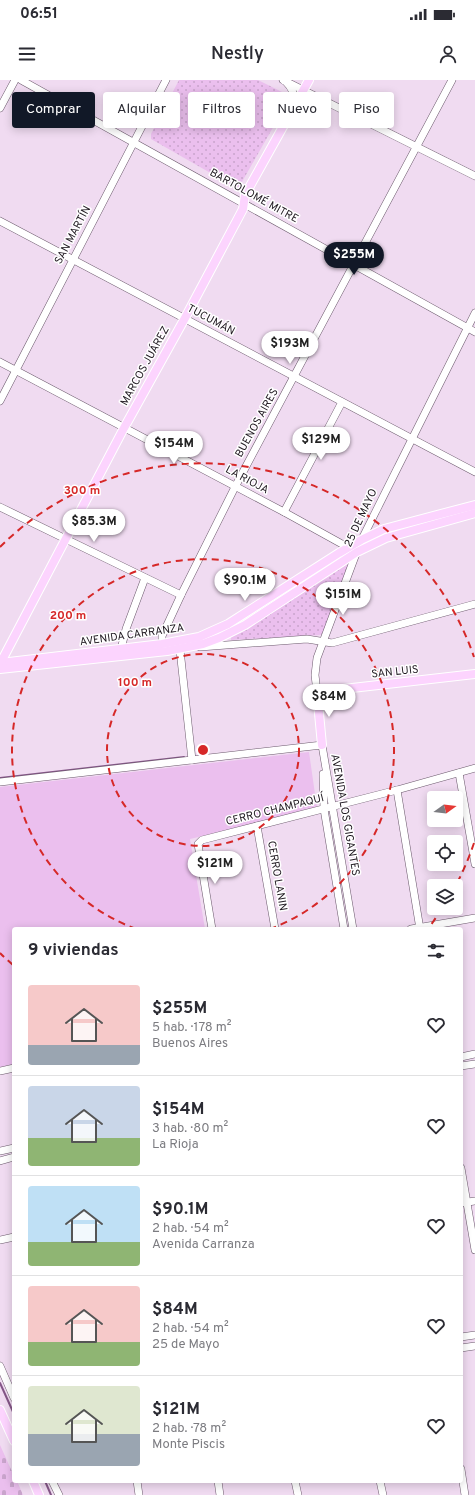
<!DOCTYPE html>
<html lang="es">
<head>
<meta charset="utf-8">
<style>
	:root { --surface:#fff; --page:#f7f7f7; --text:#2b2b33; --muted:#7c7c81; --line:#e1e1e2; --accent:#111827 }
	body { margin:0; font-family:Overpass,sans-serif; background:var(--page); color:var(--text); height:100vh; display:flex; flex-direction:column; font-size:15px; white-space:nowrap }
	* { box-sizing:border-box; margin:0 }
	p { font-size:13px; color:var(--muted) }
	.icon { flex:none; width:22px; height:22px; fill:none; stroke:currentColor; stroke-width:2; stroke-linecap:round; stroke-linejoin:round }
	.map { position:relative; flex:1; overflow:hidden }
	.drawer { position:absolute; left:12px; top:847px; width:451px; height:556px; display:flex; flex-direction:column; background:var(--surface); border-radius:4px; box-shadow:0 2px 10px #0003 }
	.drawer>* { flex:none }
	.top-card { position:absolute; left:12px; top:12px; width:451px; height:36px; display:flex; gap:8px }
	.needle { width:26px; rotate:75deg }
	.controls { position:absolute; left:427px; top:711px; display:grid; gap:8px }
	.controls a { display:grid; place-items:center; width:36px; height:36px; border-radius:4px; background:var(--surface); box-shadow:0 2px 10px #0003; font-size:20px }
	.price { position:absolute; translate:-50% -34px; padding:0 9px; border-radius:14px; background:#fff; color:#222; font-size:13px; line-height:26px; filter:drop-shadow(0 1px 2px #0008) }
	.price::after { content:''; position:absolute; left:50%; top:24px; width:12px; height:9px; margin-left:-6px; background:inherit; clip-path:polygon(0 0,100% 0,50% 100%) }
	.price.on { background:var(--accent); color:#fff }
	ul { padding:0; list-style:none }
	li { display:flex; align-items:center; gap:12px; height:100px; padding:0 16px }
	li+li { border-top:1px solid var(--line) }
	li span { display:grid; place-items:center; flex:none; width:112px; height:80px; border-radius:4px; color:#555 }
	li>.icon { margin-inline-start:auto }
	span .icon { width:48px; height:48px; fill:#fffc; stroke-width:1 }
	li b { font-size:17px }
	h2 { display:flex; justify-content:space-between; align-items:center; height:48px; padding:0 16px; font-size:17px }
	.tag { padding:0 14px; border-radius:4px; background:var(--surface); box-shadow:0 2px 10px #0003; font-size:14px; line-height:36px }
	.tag.on { background:var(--accent); color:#fff }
	.status { display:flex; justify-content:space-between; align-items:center; height:28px; padding:0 20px; background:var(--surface); direction:ltr }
	.status svg { height:11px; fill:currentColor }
	header { display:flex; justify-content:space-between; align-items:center; height:52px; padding:0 16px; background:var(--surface); font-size:18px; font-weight:600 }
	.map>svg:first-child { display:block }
	.grass { fill:#ebbfee }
	.cemetery { fill:url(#cemetery-stones) }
	.park { fill:url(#park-dots) }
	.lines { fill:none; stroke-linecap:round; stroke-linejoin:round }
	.stream { stroke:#845687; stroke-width:2 }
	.minor-casing { stroke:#6c5a6d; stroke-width:8 }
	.major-casing { stroke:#fff; stroke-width:10 }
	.minor { stroke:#fff; stroke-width:7 }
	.major { stroke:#fcd4fe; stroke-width:8 }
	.ring { fill:none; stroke:#d62828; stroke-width:2; stroke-dasharray:7 5 }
	.labels { text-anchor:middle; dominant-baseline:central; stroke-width:3; stroke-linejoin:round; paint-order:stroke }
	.street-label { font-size:11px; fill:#201921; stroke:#fff }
	.centre { fill:#d62828; stroke:#fff; stroke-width:2 }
	.ring-label { font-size:12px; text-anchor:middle; font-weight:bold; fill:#d62828; stroke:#fff; stroke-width:3; stroke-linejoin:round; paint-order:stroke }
</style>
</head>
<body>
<div class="status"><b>06:51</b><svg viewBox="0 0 49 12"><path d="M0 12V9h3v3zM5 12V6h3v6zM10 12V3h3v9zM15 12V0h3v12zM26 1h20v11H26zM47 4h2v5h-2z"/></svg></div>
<header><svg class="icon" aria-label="menu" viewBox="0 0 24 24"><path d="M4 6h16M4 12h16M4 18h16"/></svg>Nestly<svg class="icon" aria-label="person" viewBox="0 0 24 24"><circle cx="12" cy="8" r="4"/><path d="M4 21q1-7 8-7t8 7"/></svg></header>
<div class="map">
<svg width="475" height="1415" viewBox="0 0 475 1415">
	<defs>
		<pattern id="cemetery-stones" width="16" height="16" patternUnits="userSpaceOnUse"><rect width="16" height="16" fill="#ebbfee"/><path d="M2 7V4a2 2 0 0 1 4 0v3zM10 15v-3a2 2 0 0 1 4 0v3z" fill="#c9a4cc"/></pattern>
		<pattern id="park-dots" width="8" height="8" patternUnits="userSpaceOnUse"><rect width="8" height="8" fill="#ebbfee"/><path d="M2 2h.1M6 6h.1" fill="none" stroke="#c9a4cc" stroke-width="1.8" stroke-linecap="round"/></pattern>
	</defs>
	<rect width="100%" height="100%" fill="#f0dbf1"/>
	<polygon class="grass" points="309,672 317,728 190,759 205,849 14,849 14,984 0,987 0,707"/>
	<polygon class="cemetery" points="0,1365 14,1396 14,1401 17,1401 23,1415 0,1415"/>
	<g class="park">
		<polygon points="179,0 258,0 288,15 288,21 239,107 235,107 151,59 151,54"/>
		<polygon points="347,481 349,482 324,554 319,555 231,560 231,556 248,548"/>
	</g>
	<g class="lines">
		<g class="stream">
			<polyline points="0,698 184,677"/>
			<polyline points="0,1303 14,1334"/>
			<polyline points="45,1401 51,1415"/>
		</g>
		<g class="minor-casing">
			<g id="minor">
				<polyline points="21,0 475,252"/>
				<polyline points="283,0 475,96"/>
				<path d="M286,2c7,7 10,15 8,25"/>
				<polyline points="0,28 15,0"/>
				<polyline points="0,141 475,392"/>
				<polyline points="0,282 284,432 351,469"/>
				<polyline points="0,321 166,0"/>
				<polyline points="0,427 181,515"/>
				<polyline points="284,432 342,322"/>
				<polyline points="361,461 475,233"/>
				<polyline points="200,567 307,559 332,563 475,524"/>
				<polyline points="164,568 162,564 162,556 181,515 235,407 452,0"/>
				<polyline points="121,569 126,549 145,498"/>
				<polyline points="180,570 192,680"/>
				<polyline points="317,612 315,595 317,578 357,471"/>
				<polyline points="322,665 353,849"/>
				<polyline points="459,693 475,784"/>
				<polyline points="323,694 324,729 344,849"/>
				<polyline points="0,702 322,665"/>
				<polyline points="397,710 420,849"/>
				<polyline points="257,746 275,849"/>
				<polyline points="212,849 198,764 202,760 397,710 475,688"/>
				<polyline points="411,849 475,838"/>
				<polyline points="461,977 475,974"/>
				<polyline points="461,986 475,984"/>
				<polyline points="0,991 14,988"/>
				<polyline points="0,1071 14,1068"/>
				<polyline points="0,1081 14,1077"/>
				<polyline points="461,1088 475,1170"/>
				<polyline points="461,1123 475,1121"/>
				<polyline points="0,1160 14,1157"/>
				<polyline points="461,1257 475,1255"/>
				<polyline points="461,1268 475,1266"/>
				<polyline points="0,1286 14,1318"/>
				<polyline points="461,1389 465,1415"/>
				<polyline points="52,1401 59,1415"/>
				<polyline points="137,1401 139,1415"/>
				<polyline points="218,1401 220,1415"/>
				<polyline points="295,1401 298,1415"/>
				<polyline points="380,1401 383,1415"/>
			</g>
		</g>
		<g class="major-casing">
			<g id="major">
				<polyline points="0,583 162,564 199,557 228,544 339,473 361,460 384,449 475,425"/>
				<polyline points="0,584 124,348 185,238 243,129 245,115 309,0"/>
				<polyline points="0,589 167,571 203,564 219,558 245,545 357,472 386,458 475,433"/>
				<polyline points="322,665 317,612 475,594"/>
				<polyline points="0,1330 14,1361"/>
				<polyline points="33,1401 39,1415"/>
			</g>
		</g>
		<use href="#minor" class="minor"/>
		<use href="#major" class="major"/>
	</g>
	<g class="ring">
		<circle cx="203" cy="670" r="96"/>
		<path d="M136 849A191 191 0 1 1 270 849"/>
		<path d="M474 763A287 287 0 0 1 456 805M442 828A287 287 0 0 1 428 849M13 885A287 287 0 0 1 0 873M0 467A287 287 0 0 1 474 577"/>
	</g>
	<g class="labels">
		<g class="street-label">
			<text transform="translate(254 116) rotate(29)">BARTOLOMÉ MITRE</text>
			<text transform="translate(73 155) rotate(-62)">SAN MARTÍN</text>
			<text transform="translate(211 240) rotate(28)">TUCUMÁN</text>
			<text transform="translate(145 286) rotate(-61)">MARCOS JUÁREZ</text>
			<text transform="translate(257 343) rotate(-61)">BUENOS AIRES</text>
			<text transform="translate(247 400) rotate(28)">LA RIOJA</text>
			<text transform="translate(361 438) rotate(-65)">25 DE MAYO</text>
			<text transform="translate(132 555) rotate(-8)">AVENIDA CARRANZA</text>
			<text transform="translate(395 592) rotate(-6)">SAN LUIS</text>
			<text transform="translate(275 730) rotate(-14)">CERRO CHAMPAQUÍ</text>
			<text transform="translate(345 735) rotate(80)">AVENIDA LOS GIGANTES</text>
			<text transform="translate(277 796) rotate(80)">CERRO LANIN</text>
		</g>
	</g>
	<circle cx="203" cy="670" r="6" class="centre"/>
	<g class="ring-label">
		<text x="82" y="414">300 m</text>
		<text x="68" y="539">200 m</text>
		<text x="135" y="606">100 m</text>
	</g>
</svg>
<div class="controls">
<a><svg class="needle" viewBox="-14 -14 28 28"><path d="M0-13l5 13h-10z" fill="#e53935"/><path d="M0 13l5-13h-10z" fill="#7c7c81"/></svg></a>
<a><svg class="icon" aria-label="locate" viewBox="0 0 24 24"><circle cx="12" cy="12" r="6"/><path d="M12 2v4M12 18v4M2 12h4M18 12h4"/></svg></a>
<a><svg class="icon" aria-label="layers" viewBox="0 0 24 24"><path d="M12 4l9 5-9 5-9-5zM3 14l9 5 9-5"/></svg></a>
</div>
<b class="price on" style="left:354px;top:196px">$255M</b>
<b class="price" style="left:290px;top:285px">$193M</b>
<b class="price" style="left:321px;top:381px">$129M</b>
<b class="price" style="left:174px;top:385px">$154M</b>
<b class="price" style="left:94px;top:463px">$85.3M</b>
<b class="price" style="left:245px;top:522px">$90.1M</b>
<b class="price" style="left:343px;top:536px">$151M</b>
<b class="price" style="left:329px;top:638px">$84M</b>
<b class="price" style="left:215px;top:805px">$121M</b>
<div class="top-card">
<a class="tag on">Comprar</a>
<a class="tag">Alquilar</a>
<a class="tag">Filtros</a>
<a class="tag">Nuevo</a>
<a class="tag">Piso</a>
</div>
<section class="drawer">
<h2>9 viviendas<svg class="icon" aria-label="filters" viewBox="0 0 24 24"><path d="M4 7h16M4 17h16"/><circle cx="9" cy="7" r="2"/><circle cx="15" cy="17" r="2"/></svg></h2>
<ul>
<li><span style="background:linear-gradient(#f6c9c9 75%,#9aa5b1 0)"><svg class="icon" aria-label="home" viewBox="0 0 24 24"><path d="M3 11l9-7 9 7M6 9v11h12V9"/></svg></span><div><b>$255M</b><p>5 hab. · 178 m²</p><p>Buenos Aires</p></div><svg class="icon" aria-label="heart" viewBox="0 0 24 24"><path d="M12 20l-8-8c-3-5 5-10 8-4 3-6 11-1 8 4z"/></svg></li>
<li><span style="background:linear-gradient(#c9d6e8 65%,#8fb573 0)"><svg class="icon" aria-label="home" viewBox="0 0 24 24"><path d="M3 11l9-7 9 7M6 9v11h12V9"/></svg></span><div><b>$154M</b><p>3 hab. · 80 m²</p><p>La Rioja</p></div><svg class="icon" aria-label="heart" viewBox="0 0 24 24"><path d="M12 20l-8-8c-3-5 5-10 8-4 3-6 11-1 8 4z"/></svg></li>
<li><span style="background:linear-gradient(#bfe0f5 70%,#8fb573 0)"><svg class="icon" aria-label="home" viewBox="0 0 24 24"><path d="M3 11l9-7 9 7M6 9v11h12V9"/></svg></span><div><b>$90.1M</b><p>2 hab. · 54 m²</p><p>Avenida Carranza</p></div><svg class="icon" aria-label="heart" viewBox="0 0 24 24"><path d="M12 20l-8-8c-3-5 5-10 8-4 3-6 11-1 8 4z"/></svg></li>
<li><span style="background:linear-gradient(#f6c9c9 70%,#8fb573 0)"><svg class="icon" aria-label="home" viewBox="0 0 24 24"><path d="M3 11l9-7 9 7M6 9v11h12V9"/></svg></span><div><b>$84M</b><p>2 hab. · 54 m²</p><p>25 de Mayo</p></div><svg class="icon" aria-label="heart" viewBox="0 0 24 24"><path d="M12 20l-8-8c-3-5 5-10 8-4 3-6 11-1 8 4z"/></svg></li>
<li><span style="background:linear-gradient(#dfe7d0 60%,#9aa5b1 0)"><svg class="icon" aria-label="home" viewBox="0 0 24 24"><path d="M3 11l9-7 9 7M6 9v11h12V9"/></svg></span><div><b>$121M</b><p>2 hab. · 78 m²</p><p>Monte Piscis</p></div><svg class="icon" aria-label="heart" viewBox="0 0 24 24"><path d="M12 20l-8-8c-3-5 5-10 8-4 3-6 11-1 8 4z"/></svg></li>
</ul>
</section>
</div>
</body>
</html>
